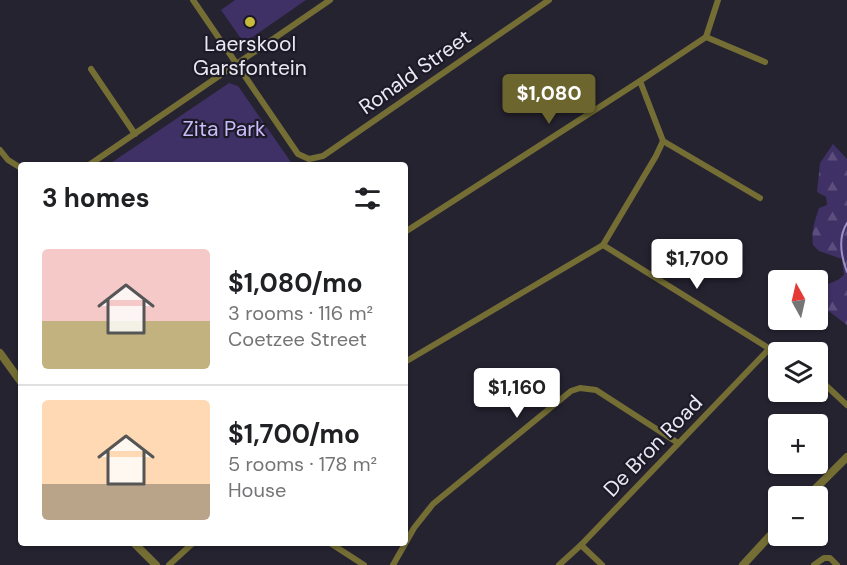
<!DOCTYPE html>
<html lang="en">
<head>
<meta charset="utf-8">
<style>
	:root { --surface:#fff; --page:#f2f2f2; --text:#202124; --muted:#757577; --line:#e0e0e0; --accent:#6c662e }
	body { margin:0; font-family:"DM Sans",sans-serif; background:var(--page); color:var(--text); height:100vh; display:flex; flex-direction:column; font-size:22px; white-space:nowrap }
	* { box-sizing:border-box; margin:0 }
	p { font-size:20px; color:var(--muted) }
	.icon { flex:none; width:33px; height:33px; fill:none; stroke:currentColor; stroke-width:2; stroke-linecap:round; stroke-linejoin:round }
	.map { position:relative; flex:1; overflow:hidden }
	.sheet { position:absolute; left:18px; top:162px; width:390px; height:384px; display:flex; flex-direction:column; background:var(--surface); border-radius:6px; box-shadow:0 2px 4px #0004 }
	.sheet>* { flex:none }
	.needle { width:39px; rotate:352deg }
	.fabs { position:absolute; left:768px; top:270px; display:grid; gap:12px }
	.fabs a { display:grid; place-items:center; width:60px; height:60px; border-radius:6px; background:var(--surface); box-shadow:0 2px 4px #0004; font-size:30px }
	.price { position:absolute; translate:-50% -51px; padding:0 14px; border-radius:6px; background:#fff; color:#222; font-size:20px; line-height:39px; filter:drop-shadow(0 2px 3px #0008) }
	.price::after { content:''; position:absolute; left:50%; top:36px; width:18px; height:14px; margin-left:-9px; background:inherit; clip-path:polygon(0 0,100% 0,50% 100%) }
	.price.current { background:var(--accent); color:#fff }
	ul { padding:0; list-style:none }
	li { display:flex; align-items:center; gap:18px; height:150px; padding:0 24px }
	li+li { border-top:2px solid var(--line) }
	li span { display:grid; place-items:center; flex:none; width:168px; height:120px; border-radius:6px; color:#555 }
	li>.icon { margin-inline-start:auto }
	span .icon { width:72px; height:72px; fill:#fffc; stroke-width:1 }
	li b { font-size:26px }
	h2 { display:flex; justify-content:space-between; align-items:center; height:72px; padding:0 24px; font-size:26px }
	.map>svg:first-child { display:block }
	.forest { fill:url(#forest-firs) }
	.park { fill:#3f3065 }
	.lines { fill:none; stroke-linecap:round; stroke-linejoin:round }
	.stream { stroke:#9c8ec6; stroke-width:2 }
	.minor { stroke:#746e34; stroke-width:6 }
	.tertiary { stroke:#746e34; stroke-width:8 }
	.poi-dot { fill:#c8bb3b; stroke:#1d1a27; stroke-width:2 }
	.labels { text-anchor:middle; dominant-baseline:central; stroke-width:4.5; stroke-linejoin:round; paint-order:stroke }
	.poi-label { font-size:21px; fill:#eae8f2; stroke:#1d1a27 }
	.street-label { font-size:21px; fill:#eae8f2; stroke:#1d1a27 }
	.park-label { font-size:21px; fill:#c8bbf9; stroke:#1d1a27 }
</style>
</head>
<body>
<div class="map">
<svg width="847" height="565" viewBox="0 0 847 565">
	<defs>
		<pattern id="forest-firs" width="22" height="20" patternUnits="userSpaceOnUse" patternTransform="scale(1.5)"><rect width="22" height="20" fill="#3f3065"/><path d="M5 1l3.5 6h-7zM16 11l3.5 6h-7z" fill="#5b4e7c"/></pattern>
	</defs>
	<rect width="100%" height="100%" fill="#262331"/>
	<path class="forest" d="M833,144l14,15v166l-29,-22v-15l20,-8 6,-5 -2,-16 -23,-8 -6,-6c-2,-13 2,-25 6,-37l8,-3 -1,-8 -9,-5 3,-29z"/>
	<g class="park">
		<polygon points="235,0 306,0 244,43 221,10"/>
		<polygon points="229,83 238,86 293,165 108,165"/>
	</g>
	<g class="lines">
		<path class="stream" d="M847,223c-9,14 -6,33 0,49"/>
		<g class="minor">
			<polyline points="193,0 298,154 309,159 323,156 549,0"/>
			<polyline points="706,37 765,62"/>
			<polyline points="706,37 718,0"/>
			<polyline points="91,69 135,134"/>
			<polyline points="663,141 760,198"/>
			<polyline points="0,150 8,160 21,168"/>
			<polyline points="89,165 330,0"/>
			<polyline points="405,232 640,81 706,37"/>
			<polyline points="603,245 778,354"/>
			<polyline points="405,362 603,245 656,156 663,141 640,81"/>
			<polyline points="818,378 847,405"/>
			<polyline points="330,543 364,565"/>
			<polyline points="581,545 602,565"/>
			<polyline points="169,565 193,543"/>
			<polyline points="393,565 414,528 433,504 571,391 580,388 596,390 678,443"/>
			<polyline points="559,565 581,545 769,349"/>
			<polyline points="814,565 824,558 830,558 837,565"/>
		</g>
		<g class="tertiary">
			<polyline points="0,353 21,382"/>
			<polyline points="808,496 847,457"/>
			<polyline points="134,543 156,565"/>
			<polyline points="743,565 778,527"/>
		</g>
	</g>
	<circle class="poi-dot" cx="250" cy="22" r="6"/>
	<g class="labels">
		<g class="poi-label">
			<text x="250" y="44">Laerskool<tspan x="250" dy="24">Garsfontein</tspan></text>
		</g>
		<g class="street-label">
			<text transform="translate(415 72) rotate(-35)">Ronald Street</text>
			<text transform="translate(653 446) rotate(-46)">De Bron Road</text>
		</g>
		<g class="park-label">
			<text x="224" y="129">Zita Park</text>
		</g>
	</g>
</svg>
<div class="fabs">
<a><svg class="needle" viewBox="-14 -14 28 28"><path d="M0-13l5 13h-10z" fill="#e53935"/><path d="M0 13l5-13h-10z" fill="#757577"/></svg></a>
<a><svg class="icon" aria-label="layers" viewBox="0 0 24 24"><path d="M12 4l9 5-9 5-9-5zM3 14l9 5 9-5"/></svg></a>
<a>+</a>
<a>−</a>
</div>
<b class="price current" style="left:549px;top:125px">$1,080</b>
<b class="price" style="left:697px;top:290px">$1,700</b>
<b class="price" style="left:517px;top:419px">$1,160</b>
<section class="sheet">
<h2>3 homes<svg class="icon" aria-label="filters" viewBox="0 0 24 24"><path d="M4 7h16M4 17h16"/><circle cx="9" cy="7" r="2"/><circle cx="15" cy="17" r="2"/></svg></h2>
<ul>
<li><span style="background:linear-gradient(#f6c9c9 60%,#c2b280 0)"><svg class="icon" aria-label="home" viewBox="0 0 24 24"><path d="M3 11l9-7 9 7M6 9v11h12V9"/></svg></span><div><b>$1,080/mo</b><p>3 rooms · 116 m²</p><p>Coetzee Street</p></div></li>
<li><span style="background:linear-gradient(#ffd9b3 70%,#b9a48a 0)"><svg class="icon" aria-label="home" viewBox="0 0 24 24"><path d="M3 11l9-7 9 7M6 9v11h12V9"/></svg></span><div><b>$1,700/mo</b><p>5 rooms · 178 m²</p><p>House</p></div></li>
</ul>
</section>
</div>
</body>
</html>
